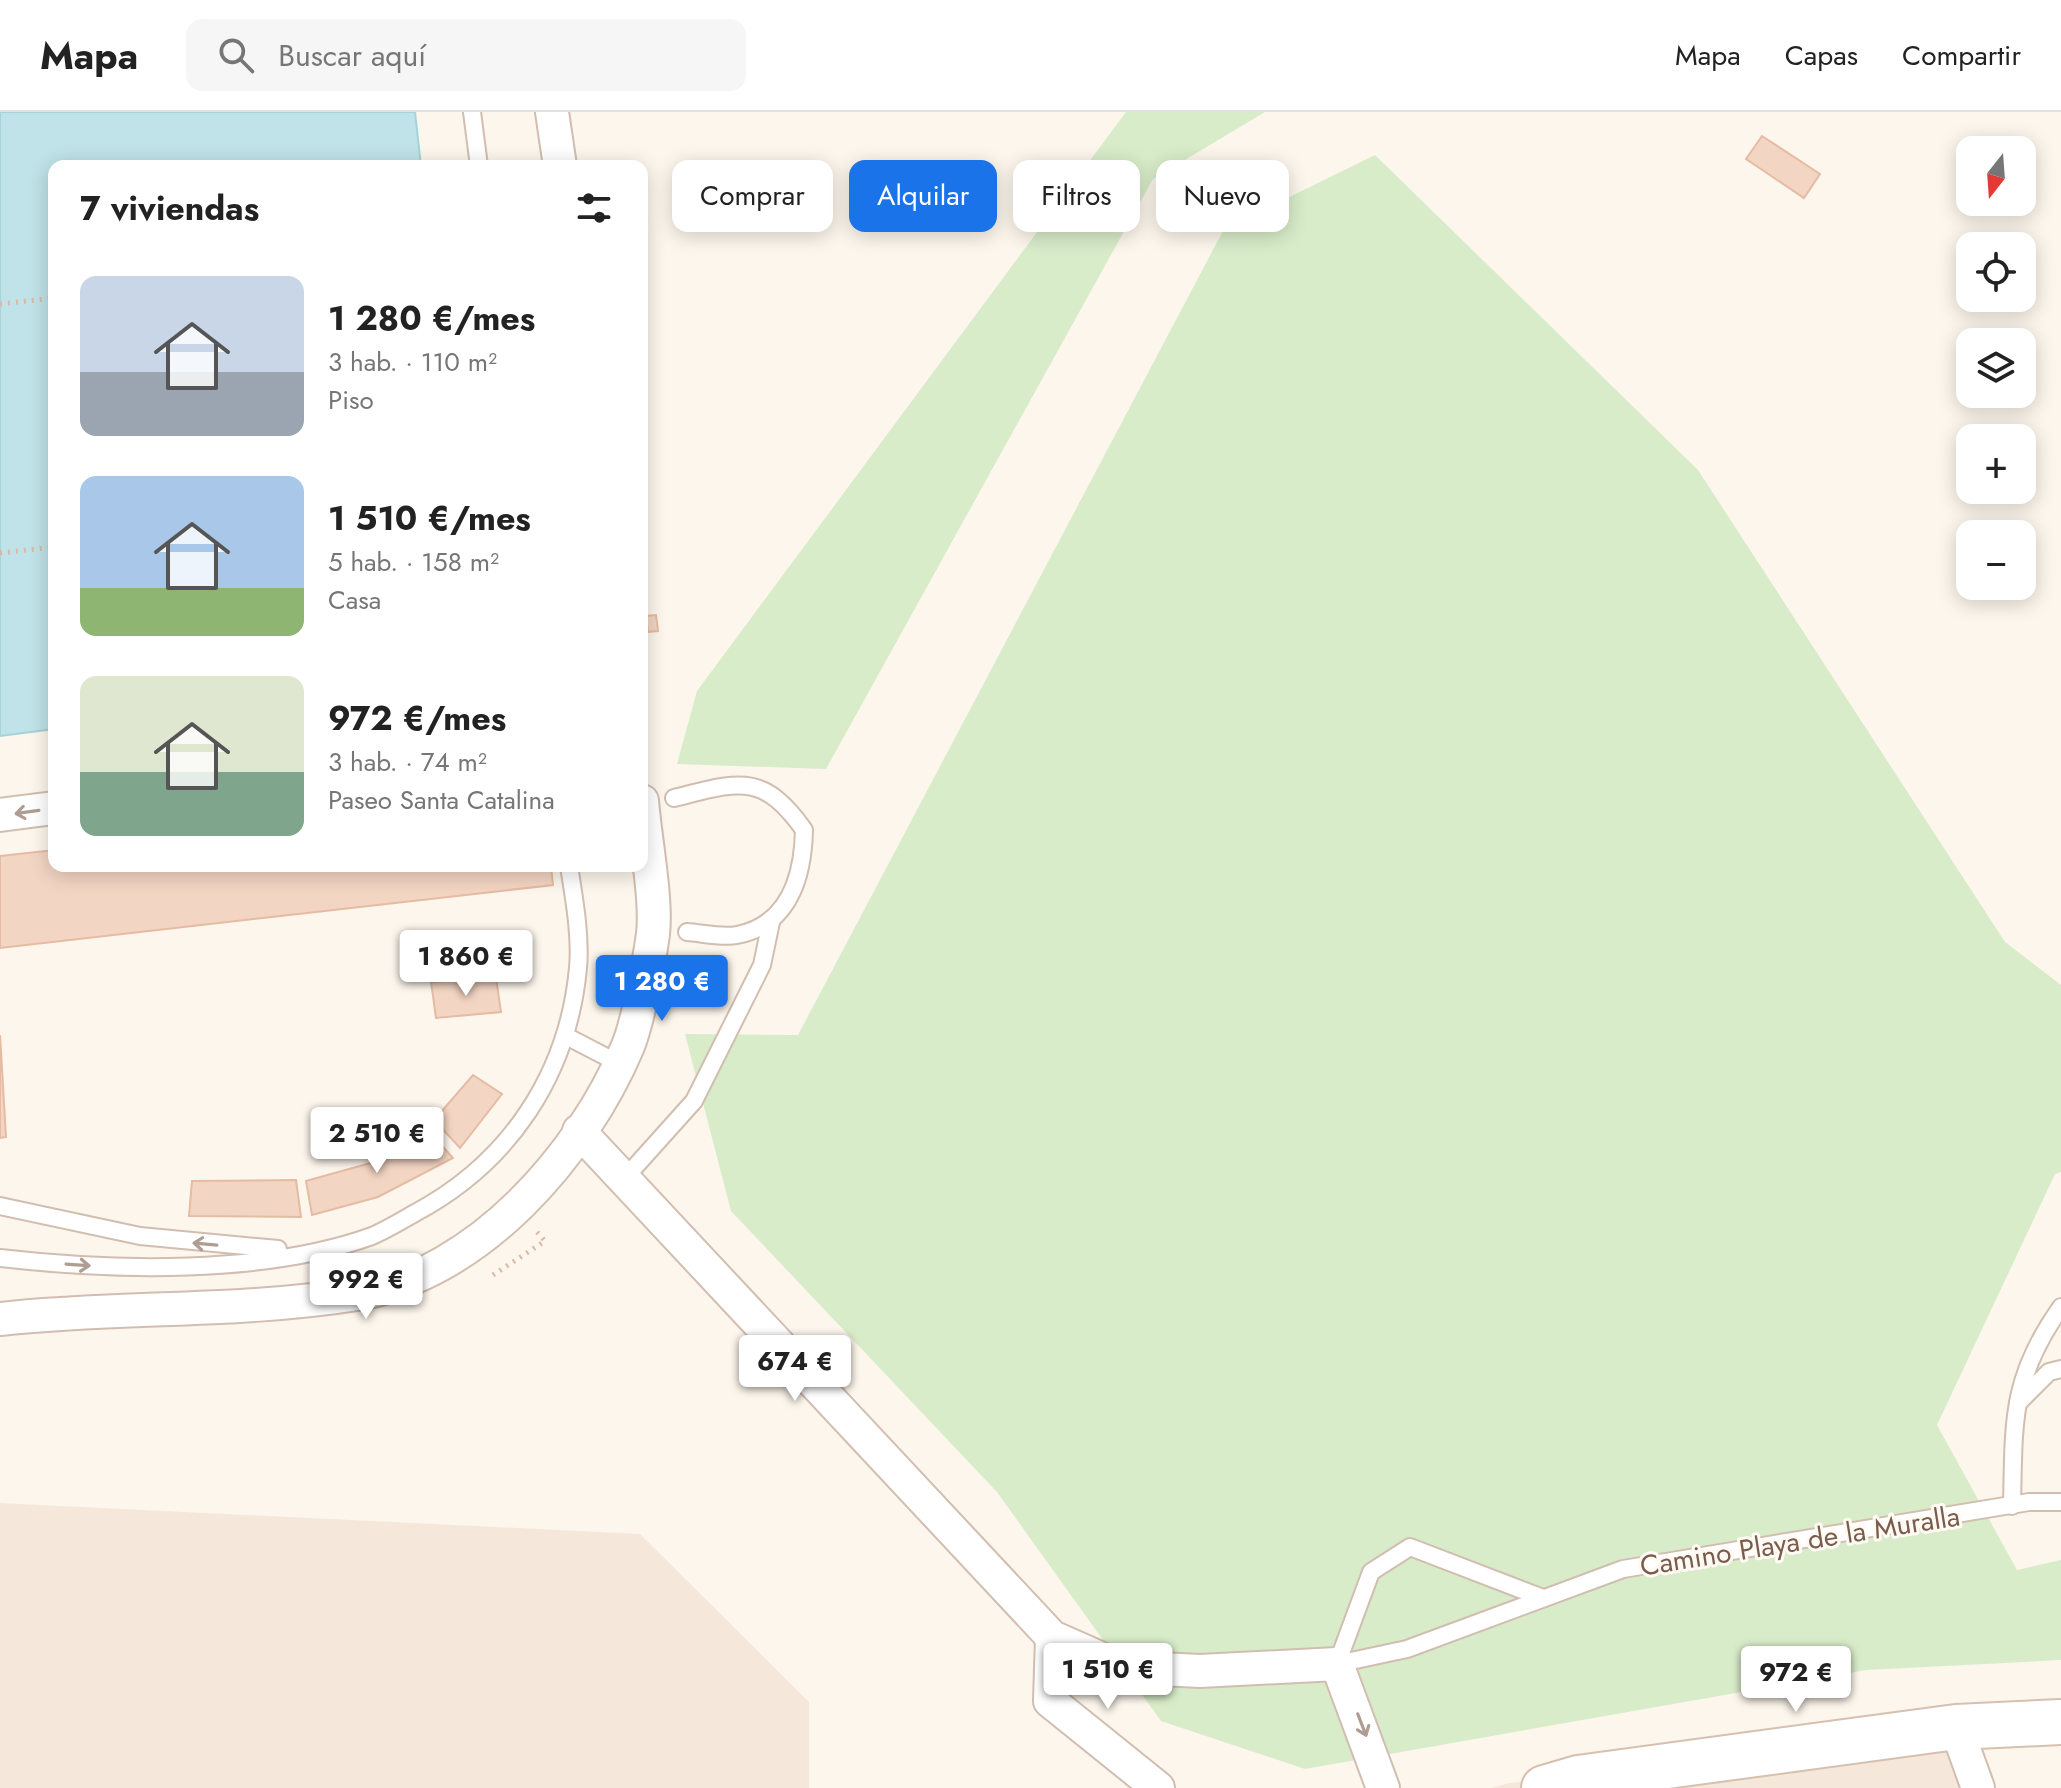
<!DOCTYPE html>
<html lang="es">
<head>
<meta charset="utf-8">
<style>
	:root { --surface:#fff; --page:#f6f6f6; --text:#222; --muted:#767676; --line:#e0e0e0; --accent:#1a73e8 }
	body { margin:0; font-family:Jost,sans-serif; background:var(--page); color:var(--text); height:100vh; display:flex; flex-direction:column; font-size:30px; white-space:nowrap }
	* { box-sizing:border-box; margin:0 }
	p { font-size:26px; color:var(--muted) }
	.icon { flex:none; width:44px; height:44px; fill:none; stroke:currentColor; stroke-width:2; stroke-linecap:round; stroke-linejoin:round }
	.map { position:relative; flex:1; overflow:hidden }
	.drawer { position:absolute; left:48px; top:48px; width:600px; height:712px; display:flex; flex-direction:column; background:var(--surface); border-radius:16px; box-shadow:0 4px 20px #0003 }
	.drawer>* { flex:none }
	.hud { position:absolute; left:672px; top:48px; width:760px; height:72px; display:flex; gap:16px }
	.needle { width:52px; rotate:197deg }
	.controls { position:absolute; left:1956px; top:24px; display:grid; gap:16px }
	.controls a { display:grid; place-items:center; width:80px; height:80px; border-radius:16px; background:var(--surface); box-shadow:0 4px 20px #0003; font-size:40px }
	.price { position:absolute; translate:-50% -68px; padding:0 18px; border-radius:8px; background:#fff; color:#222; font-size:26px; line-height:52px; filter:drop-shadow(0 2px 4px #0008) }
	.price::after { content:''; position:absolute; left:50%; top:48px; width:24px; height:18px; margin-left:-12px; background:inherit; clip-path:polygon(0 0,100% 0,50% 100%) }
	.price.active { background:var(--accent); color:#fff }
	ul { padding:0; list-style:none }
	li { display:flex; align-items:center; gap:24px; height:200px; padding:0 32px }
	li span { display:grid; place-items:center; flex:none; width:224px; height:160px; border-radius:16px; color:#555 }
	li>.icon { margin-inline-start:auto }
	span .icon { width:96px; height:96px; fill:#fffc; stroke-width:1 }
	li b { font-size:34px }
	h2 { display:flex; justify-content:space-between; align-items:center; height:96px; padding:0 32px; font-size:34px }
	.chip { padding:0 28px; border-radius:16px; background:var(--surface); box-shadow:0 4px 20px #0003; font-size:28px; line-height:72px }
	.chip.active { background:var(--accent); color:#fff }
	header { display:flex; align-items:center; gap:48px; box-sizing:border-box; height:112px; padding:0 40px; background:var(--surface); border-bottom:2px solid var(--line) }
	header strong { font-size:38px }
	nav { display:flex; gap:44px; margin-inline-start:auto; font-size:28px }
	.search { width:560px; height:72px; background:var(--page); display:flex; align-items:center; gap:20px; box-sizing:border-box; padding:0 28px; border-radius:16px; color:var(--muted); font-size:30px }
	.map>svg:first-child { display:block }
	.residential { fill:#f5e8da }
	.green { fill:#d8ecc9 }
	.water { fill:#bfe3e8; stroke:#a5d3da; stroke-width:2 }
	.building { fill:#f3d5c3; stroke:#e6bba3; stroke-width:2 }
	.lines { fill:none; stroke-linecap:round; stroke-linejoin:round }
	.lane-casing { stroke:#d1beb0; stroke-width:20 }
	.street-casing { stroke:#d1beb0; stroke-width:36 }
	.secondary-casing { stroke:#d6c0b0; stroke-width:48 }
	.path { stroke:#d9b8a5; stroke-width:5; stroke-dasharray:2 6; stroke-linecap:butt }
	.lane { stroke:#fff; stroke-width:16 }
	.street { stroke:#fff; stroke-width:32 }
	.secondary { stroke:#fff; stroke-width:44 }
	.oneway { stroke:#af9d94 }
	.labels { text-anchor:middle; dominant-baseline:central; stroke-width:6; stroke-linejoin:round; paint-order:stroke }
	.street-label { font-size:28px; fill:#7a5c4d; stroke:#fffaf3 }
</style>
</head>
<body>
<header>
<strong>Mapa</strong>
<div class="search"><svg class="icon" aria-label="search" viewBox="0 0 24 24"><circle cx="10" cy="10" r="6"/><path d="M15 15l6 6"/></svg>Buscar aquí</div>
<nav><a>Mapa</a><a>Capas</a><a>Compartir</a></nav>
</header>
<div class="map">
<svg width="2061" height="1676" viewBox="0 0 2061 1676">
	<rect width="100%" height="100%" fill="#fdf6ec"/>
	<g class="residential">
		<polygon points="0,1391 640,1422 809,1590 809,1676 0,1676"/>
		<polygon points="1957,1620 1971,1676 1491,1676 1510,1671"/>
	</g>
	<g class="green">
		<polygon points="1126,0 1265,0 1153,67 826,657 677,652 697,579"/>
		<polygon points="1375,43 1698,358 2005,830 2061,873 2061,1060 2055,1062 1937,1313 2017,1458 2061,1448 2061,1548 1866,1558 1305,1657 1161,1609 997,1380 731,1099 685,922 798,923 1224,117"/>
	</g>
	<polygon class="water" points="0,0 415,0 421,54 54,54 54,617 0,624"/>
	<g class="building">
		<polygon points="1762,24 1820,62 1804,86 1746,47"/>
		<polygon points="656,503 658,519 648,520 646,504"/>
		<polygon points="54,738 54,754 551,754 553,773 0,836 0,744"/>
		<polygon points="496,866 501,900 436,906 431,870"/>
		<polygon points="0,923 6,1025 0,1026"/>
		<polygon points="473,963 502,982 460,1036 434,1008"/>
		<polygon points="427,1017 453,1046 378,1085 312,1103 306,1069 374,1050"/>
		<polygon points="296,1068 301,1105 189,1104 192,1069"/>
	</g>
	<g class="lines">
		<g class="lane-casing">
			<g id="lane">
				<polyline points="472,0 479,54"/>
				<path d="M674,686c62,-15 88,-28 130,32 -1,47 -15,95 -67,105 -15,3 -35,-2 -50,-3"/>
				<polyline points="566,924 618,951"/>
				<polyline points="624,1067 694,989 762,853 771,810"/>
				<polyline points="0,1094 140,1124 278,1137"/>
				<path d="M0,1146c113,13 264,17 372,-22 14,-6 29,-15 43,-23 94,-50 153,-138 163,-245 3,-32 -4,-70 -9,-102"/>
				<polyline points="2018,1291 2049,1260 2061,1257"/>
				<path d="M2012,1394c2,-84 -2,-127 49,-199"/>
				<polyline points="1337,1552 1407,1537 1623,1457 2029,1390 2061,1390"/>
				<polyline points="1337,1552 1371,1460 1410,1435 1543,1486"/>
			</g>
		</g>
		<g class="street-casing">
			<g id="street">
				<polyline points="552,0 560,54"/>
				<polyline points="0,703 54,696"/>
				<polyline points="579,1019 1052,1525 1120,1555 1200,1559 1337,1552 1383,1676"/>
				<path d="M0,1207c118,-13 238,-6 357,-25 121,-19 225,-139 271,-248 10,-25 21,-83 25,-112 4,-35 -8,-95 -11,-133"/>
				<polyline points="1052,1525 1050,1589 1158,1676"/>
				<polyline points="1956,1615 1978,1676"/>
			</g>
		</g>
		<g class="secondary-casing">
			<polyline id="secondary" points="1544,1676 1578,1666 1956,1615 2061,1610"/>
		</g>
		<g class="path">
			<polyline points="0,192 54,186"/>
			<polyline points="0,441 54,435"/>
			<polyline points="493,1163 545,1129 537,1120"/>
		</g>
		<use href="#lane" class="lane"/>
		<use href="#street" class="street"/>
		<use href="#secondary" class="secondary"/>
	</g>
	<defs><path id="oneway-shaft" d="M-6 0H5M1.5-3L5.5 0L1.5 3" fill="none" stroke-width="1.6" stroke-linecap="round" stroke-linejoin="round" transform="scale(2)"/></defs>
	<g class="oneway">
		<use href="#oneway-shaft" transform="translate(27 700) rotate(172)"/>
		<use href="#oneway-shaft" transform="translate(205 1132) rotate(-175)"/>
		<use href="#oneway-shaft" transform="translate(78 1153) rotate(4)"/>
		<use href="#oneway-shaft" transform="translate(1362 1613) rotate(69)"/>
	</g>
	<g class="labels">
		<g class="street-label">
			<text transform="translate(1800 1429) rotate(-9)">Camino Playa de la Muralla</text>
		</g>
	</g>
</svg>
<div class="controls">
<a><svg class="needle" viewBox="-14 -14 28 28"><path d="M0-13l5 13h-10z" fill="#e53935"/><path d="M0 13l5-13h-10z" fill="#767676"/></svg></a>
<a><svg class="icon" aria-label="locate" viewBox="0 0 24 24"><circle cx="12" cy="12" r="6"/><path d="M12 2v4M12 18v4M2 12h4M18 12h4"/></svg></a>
<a><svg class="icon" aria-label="layers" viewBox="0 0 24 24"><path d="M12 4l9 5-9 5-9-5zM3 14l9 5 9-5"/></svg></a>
<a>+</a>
<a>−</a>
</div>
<b class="price" style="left:466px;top:886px">1 860 €</b>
<b class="price active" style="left:662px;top:911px">1 280 €</b>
<b class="price" style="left:377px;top:1063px">2 510 €</b>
<b class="price" style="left:366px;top:1209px">992 €</b>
<b class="price" style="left:795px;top:1291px">674 €</b>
<b class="price" style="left:1108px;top:1599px">1 510 €</b>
<b class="price" style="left:1796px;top:1602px">972 €</b>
<div class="hud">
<a class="chip">Comprar</a>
<a class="chip active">Alquilar</a>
<a class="chip">Filtros</a>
<a class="chip">Nuevo</a>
</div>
<section class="drawer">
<h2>7 viviendas<svg class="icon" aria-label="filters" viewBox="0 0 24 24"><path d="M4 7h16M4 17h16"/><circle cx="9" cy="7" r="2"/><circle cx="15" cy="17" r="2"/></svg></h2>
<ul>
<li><span style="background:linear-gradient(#c9d6e8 60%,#9aa5b1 0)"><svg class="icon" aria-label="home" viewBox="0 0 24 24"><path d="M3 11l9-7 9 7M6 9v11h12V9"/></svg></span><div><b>1 280 €/mes</b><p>3 hab. · 110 m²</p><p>Piso</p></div></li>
<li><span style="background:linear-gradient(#a9c7e8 70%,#8fb573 0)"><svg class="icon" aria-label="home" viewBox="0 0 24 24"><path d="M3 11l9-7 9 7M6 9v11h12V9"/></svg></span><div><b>1 510 €/mes</b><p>5 hab. · 158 m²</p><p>Casa</p></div></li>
<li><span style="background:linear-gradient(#dfe7d0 60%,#7fa58c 0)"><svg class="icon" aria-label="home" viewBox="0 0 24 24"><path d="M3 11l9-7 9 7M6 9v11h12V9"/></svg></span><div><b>972 €/mes</b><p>3 hab. · 74 m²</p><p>Paseo Santa Catalina</p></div></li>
</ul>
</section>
</div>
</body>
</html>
